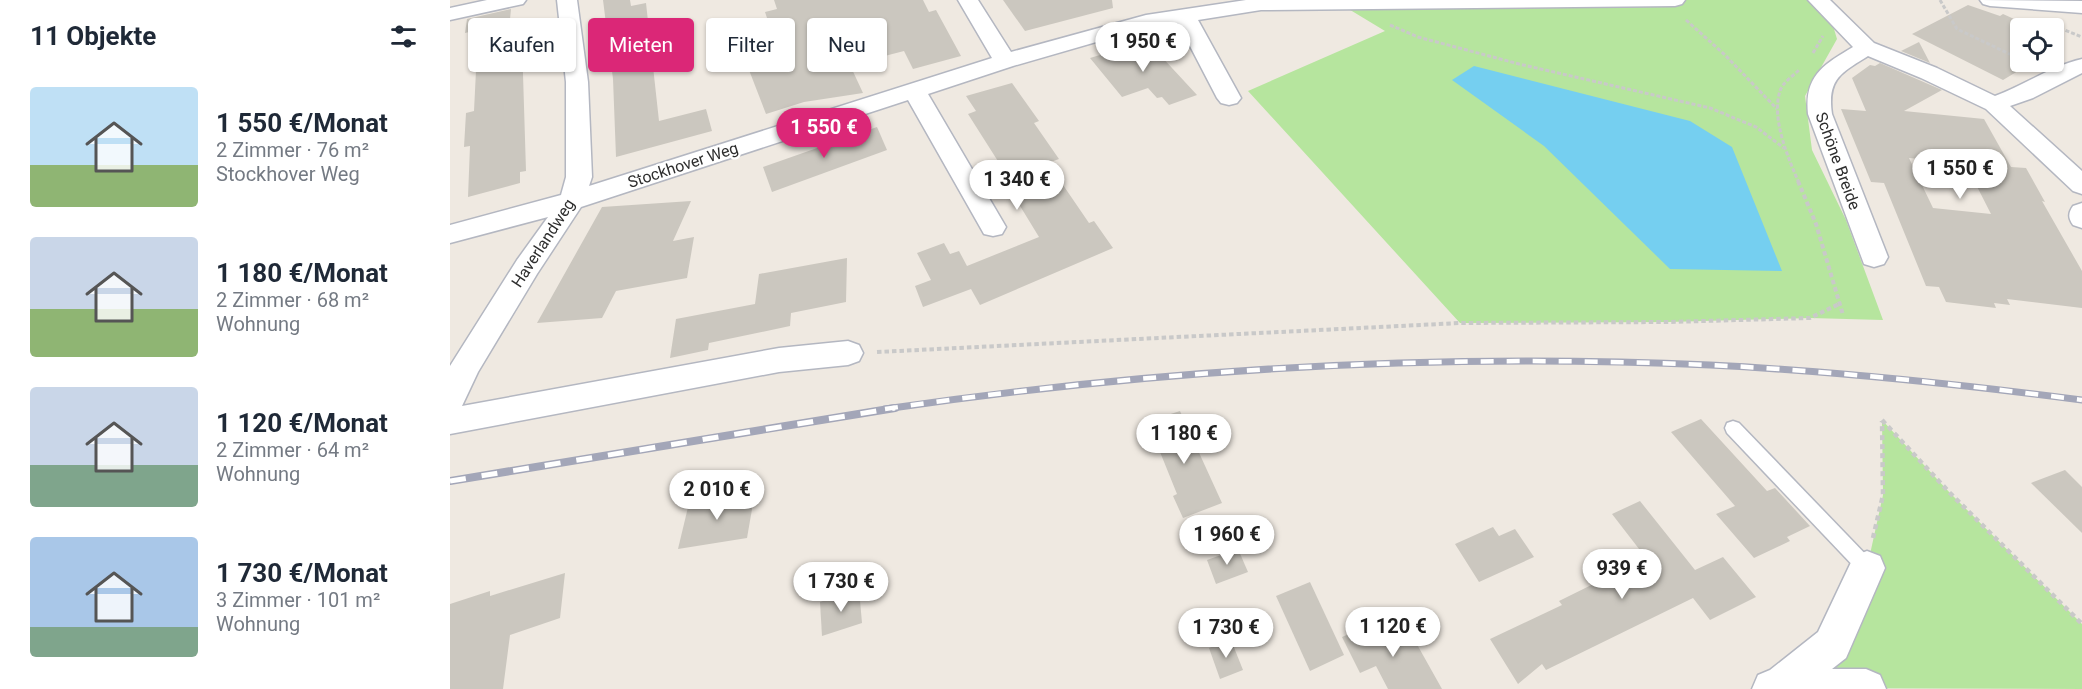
<!DOCTYPE html>
<html lang="de">
<head>
<meta charset="utf-8">
<style>
	:root { --surface:#fff; --page:#f2f2f3; --text:#1f2937; --muted:#747a83; --accent:#db2777 }
	body { margin:0; font-family:Roboto,sans-serif; background:var(--page); color:var(--text); height:100vh; display:flex; flex-direction:column; font-size:22px; white-space:nowrap }
	* { box-sizing:border-box; margin:0 }
	p { font-size:20px; color:var(--muted) }
	.icon { flex:none; width:33px; height:33px; fill:none; stroke:currentColor; stroke-width:2; stroke-linecap:round; stroke-linejoin:round }
	.map { position:relative; flex:1; overflow:hidden }
	.sheet { display:flex; flex-direction:column; background:var(--surface); width:450px }
	.sheet>* { flex:none }
	.top-card { position:absolute; left:18px; top:18px; width:570px; height:54px; display:flex; gap:12px }
	.controls { position:absolute; left:1560px; top:18px; display:grid; gap:12px }
	.controls a { display:grid; place-items:center; width:54px; height:54px; border-radius:6px; background:var(--surface); box-shadow:0 2px 4px #0004; font-size:30px }
	.price { position:absolute; translate:-50% -51px; padding:0 14px; border-radius:21px; background:#fff; color:#222; font-size:20px; line-height:39px; filter:drop-shadow(0 2px 3px #0008) }
	.price::after { content:''; position:absolute; left:50%; top:36px; width:18px; height:14px; margin-left:-9px; background:inherit; clip-path:polygon(0 0,100% 0,50% 100%) }
	.price.active { background:var(--accent); color:#fff }
	ul { padding:0; list-style:none }
	li { display:flex; align-items:center; gap:18px; height:150px; padding:0 30px }
	li span { display:grid; place-items:center; flex:none; width:168px; height:120px; border-radius:6px; color:#555 }
	li>.icon { margin-inline-start:auto }
	span .icon { width:72px; height:72px; fill:#fffc; stroke-width:1 }
	li b { font-size:26px }
	h2 { display:flex; justify-content:space-between; align-items:center; height:72px; padding:0 30px; font-size:26px }
	.pill { padding:0 21px; border-radius:6px; background:var(--surface); box-shadow:0 2px 4px #0004; font-size:21px; line-height:54px }
	.pill.active { background:var(--accent); color:#fff }
	main { display:flex; flex:1; min-height:0 }
	.map>svg:first-child { display:block }
	.green { fill:#b6e59e }
	.water { fill:#75cff0 }
	.building { fill:#cbc7bf; fill-rule:evenodd }
	.lines { fill:none; stroke-linecap:round; stroke-linejoin:round }
	.lane-casing { stroke:#b4b7c1; stroke-width:3 }
	.street-casing { stroke:#b4b7c1; stroke-width:3 }
	.path-far2 { stroke:#c9c9c9; stroke-width:3; stroke-dasharray:4 2; stroke-linecap:butt }
	.path-far1 { stroke:#c9c9c9; stroke-width:4; stroke-dasharray:4.5 3; stroke-linecap:butt }
	.path { stroke:#c9c9c9; stroke-width:4.5; stroke-dasharray:5 4; stroke-linecap:butt }
	.lane { fill:#fff; fill-rule:evenodd }
	.street { fill:#fff; fill-rule:evenodd }
	.rail-far1-casing { stroke:#a3a6b8; stroke-width:7 }
	.rail-casing { stroke:#a3a6b8; stroke-width:8 }
	.rail-far1 { stroke:#fff; stroke-width:4.5; stroke-dasharray:13; stroke-linecap:butt }
	.rail { stroke:#fff; stroke-width:5; stroke-dasharray:16; stroke-linecap:butt }
	.labels { text-anchor:middle; dominant-baseline:central; stroke-width:4.5; stroke-linejoin:round; paint-order:stroke }
	.street-label { font-size:16px; fill:#2e2e2e; stroke:#fff }
</style>
</head>
<body>
<main>
<section class="sheet">
<h2>11 Objekte<svg class="icon" aria-label="filters" viewBox="0 0 24 24"><path d="M4 7h16M4 17h16"/><circle cx="9" cy="7" r="2"/><circle cx="15" cy="17" r="2"/></svg></h2>
<ul>
<li><span style="background:linear-gradient(#bfe0f5 65%,#8fb573 0)"><svg class="icon" aria-label="home" viewBox="0 0 24 24"><path d="M3 11l9-7 9 7M6 9v11h12V9"/></svg></span><div><b>1 550 €/Monat</b><p>2 Zimmer · 76 m²</p><p>Stockhover Weg</p></div></li>
<li><span style="background:linear-gradient(#c9d6e8 60%,#8fb573 0)"><svg class="icon" aria-label="home" viewBox="0 0 24 24"><path d="M3 11l9-7 9 7M6 9v11h12V9"/></svg></span><div><b>1 180 €/Monat</b><p>2 Zimmer · 68 m²</p><p>Wohnung</p></div></li>
<li><span style="background:linear-gradient(#c9d6e8 65%,#7fa58c 0)"><svg class="icon" aria-label="home" viewBox="0 0 24 24"><path d="M3 11l9-7 9 7M6 9v11h12V9"/></svg></span><div><b>1 120 €/Monat</b><p>2 Zimmer · 64 m²</p><p>Wohnung</p></div></li>
<li><span style="background:linear-gradient(#a9c7e8 75%,#7fa58c 0)"><svg class="icon" aria-label="home" viewBox="0 0 24 24"><path d="M3 11l9-7 9 7M6 9v11h12V9"/></svg></span><div><b>1 730 €/Monat</b><p>3 Zimmer · 101 m²</p><p>Wohnung</p></div></li>
</ul>
</section>
<div class="map">
<svg width="1632" height="689" viewBox="0 0 1632 689">
	<rect width="100%" height="100%" fill="#efe9e1"/>
	<g class="green">
		<polygon points="1110,0 1367,0 1381,19 1387,39 1355,96 1362,150 1396,220 1433,320 1360,318 1219,322 1010,323 798,91 935,31 887,2"/>
		<polygon points="1432,420 1500,493 1632,624 1632,689 1329,688 1417,568 1433,495"/>
	</g>
	<polygon class="water" points="1024,66 1240,121 1282,147 1332,271 1220,269 1094,146 1002,80"/>
	<g class="building">
		<polygon points="153,0 180,0 181,6 196,3 209,121 256,109 262,131 166,157 163,79"/>
		<polygon points="324,0 473,0 479,12 486,10 511,56 463,69 454,51 400,65 413,93 354,102 316,114 287,39 321,30 315,12 327,9"/>
		<polygon points="553,0 662,0 663,8 575,31"/>
		<polygon points="1518,5 1550,16 1553,14 1573,23 1576,21 1591,28 1570,28 1570,62 1583,62 1553,80 1462,34"/>
		<polygon points="61,9 58,40 60,40 60,45 72,42 76,171 70,172 70,183 18,197 20,146 14,147 16,113 24,111 28,30 15,33 17,19"/>
		<polygon points="697,41 747,95 719,105 712,97 707,98 698,88 672,97 640,58"/>
		<polygon points="1469,42 1480,63 1451,51"/>
		<path d="M1430,63l62,27 -38,21 80,8 27,48 15,1 19,34 -3,-1 40,70v37l-75,-9 3,6 -16,-2 2,5 -50,-6 -7,-15 -13,-1 -42,-103 -13,-1 -30,-73 25,2 -14,-33 18,-13 5,1zM1459,158l56,5 26,51 -58,-6z"/>
		<polygon points="562,83 589,121 584,123 609,159 598,163 639,223 644,221 663,248 530,305 521,289 473,307 465,286 481,280 467,253 494,243 500,254 509,251 517,266 589,237 567,201 572,199 518,114 526,111 516,96"/>
		<polygon points="427,127 437,150 322,192 313,167"/>
		<polygon points="241,201 223,241 244,237 237,278 166,291 152,318 87,323 152,207"/>
		<polygon points="397,258 396,302 341,313 340,326 259,343 258,350 220,358 226,319 305,304 309,274"/>
		<polygon points="730,411 772,503 733,518 723,496 727,494 708,447 706,447 696,422"/>
		<polygon points="1251,419 1317,491 1325,488 1360,526 1337,537 1340,541 1304,558 1266,514 1285,506 1221,432"/>
		<polygon points="1615,470 1632,487 1632,533 1581,483"/>
		<polygon points="305,492 297,538 228,549 239,503"/>
		<polygon points="1190,501 1245,570 1273,557 1306,597 1260,620 1243,598 1096,670 1092,664 1068,684 1040,639 1112,605 1109,601 1196,558 1162,514"/>
		<polygon points="1043,527 1049,536 1065,529 1084,557 1029,582 1005,544"/>
		<polygon points="788,549 798,572 766,584 757,560"/>
		<polygon points="115,573 110,618 60,635 53,689 0,689 0,604 40,591 40,596"/>
		<polygon points="860,582 894,655 860,671 826,596"/>
		<polygon points="409,589 412,623 372,636 370,602"/>
		<polygon points="955,623 992,689 938,689 926,666 910,673 892,637 913,628 919,639"/>
		<polygon points="781,640 793,670 770,679 759,648"/>
	</g>
	<g class="lines">
		<g class="lane-casing">
			<polygon id="lane" points="1283,421 1289,423 1423,562 1426,568 1423,574 1417,576 1411,574 1277,433 1275,428 1277,423"/>
		</g>
		<g class="street-casing">
			<g id="street">
				<polygon points="37,0 76,0 73,4 0,20 0,8"/>
				<polygon points="107,0 127,0 138,82 142,177 139,186 542,58 508,0 528,0 561,52 696,15 796,0 1235,0 1232,4 1225,6 811,10 748,20 791,98 787,103 779,105 771,103 767,98 728,23 698,27 563,66 478,94 556,227 552,234 543,236 534,234 458,100 131,207 87,274 28,372 12,406 329,348 398,341 409,345 413,353 409,361 398,365 329,372 0,434 0,366 67,260 98,217 0,243 0,225 111,195 116,177 116,82"/>
				<path d="M1358,0h22l44,43 63,25 58,28c30,-11 56,-30 87,-37v14l-49,25 -23,8 72,65v23l-9,-3 -87,-82 -65,-31 -53,-22c-27,17 -41,23 -36,58l56,143 -4,7 -10,3 -10,-3 -56,-150c-4,-38 15,-49 45,-67z"/>
				<polygon points="1530,0 1632,1 1632,13 1540,6 1533,4"/>
				<path d="M1632,203v25l-9,-3c-5,-7 -5,-12 0,-19z"/>
				<polygon points="1417,551 1430,556 1435,568 1396,658 1382,669 1416,669 1430,675 1436,689 1302,689 1308,675 1320,670 1368,632 1404,556"/>
			</g>
		</g>
		<g class="path-far2">
			<polyline points="1490,0 1507,29 1570,59"/>
			<polyline points="1236,20 1275,55 1327,109"/>
			<polyline points="940,25 968,37 1069,64 1260,108 1306,127 1334,148"/>
			<polyline points="1610,28 1632,37"/>
			<polyline points="1363,53 1373,36"/>
			<path d="M1349,183c-11,-25 -28,-65 -19,-92 2,-8 13,-15 19,-21"/>
		</g>
		<g class="path-far1">
			<polyline points="1348,181 1366,224 1393,315"/>
			<polyline points="427,352 1010,323 1219,322 1360,318 1391,303"/>
		</g>
		<g class="path">
			<polyline points="1432,420 1500,493 1632,624"/>
			<polyline points="1423,538 1433,495 1432,421"/>
		</g>
		<use href="#lane" class="lane"/>
		<use href="#street" class="street"/>
		<g class="rail-far1-casing">
			<path id="rail-far1" d="M435,409c273,-40 549,-56 825,-44 124,6 248,19 372,35"/>
		</g>
		<g class="rail-casing">
			<polyline id="rail" points="0,481 445,408"/>
		</g>
		<use href="#rail-far1" class="rail-far1"/>
		<use href="#rail" class="rail"/>
	</g>
	<g class="labels">
		<g class="street-label">
			<text transform="translate(1388 161) rotate(70)">Schöne Breide</text>
			<text transform="translate(233 165) rotate(-18)">Stockhover Weg</text>
			<text transform="translate(93 243) rotate(-57)">Haverlandweg</text>
		</g>
	</g>
</svg>
<div class="controls">
<a><svg class="icon" aria-label="locate" viewBox="0 0 24 24"><circle cx="12" cy="12" r="6"/><path d="M12 2v4M12 18v4M2 12h4M18 12h4"/></svg></a>
</div>
<b class="price" style="left:693px;top:73px">1 950 €</b>
<b class="price active" style="left:374px;top:159px">1 550 €</b>
<b class="price" style="left:1510px;top:200px">1 550 €</b>
<b class="price" style="left:567px;top:211px">1 340 €</b>
<b class="price" style="left:734px;top:465px">1 180 €</b>
<b class="price" style="left:267px;top:521px">2 010 €</b>
<b class="price" style="left:777px;top:566px">1 960 €</b>
<b class="price" style="left:1172px;top:600px">939 €</b>
<b class="price" style="left:391px;top:613px">1 730 €</b>
<b class="price" style="left:943px;top:658px">1 120 €</b>
<b class="price" style="left:776px;top:659px">1 730 €</b>
<div class="top-card">
<a class="pill">Kaufen</a>
<a class="pill active">Mieten</a>
<a class="pill">Filter</a>
<a class="pill">Neu</a>
</div>
</div>
</main>
</body>
</html>
